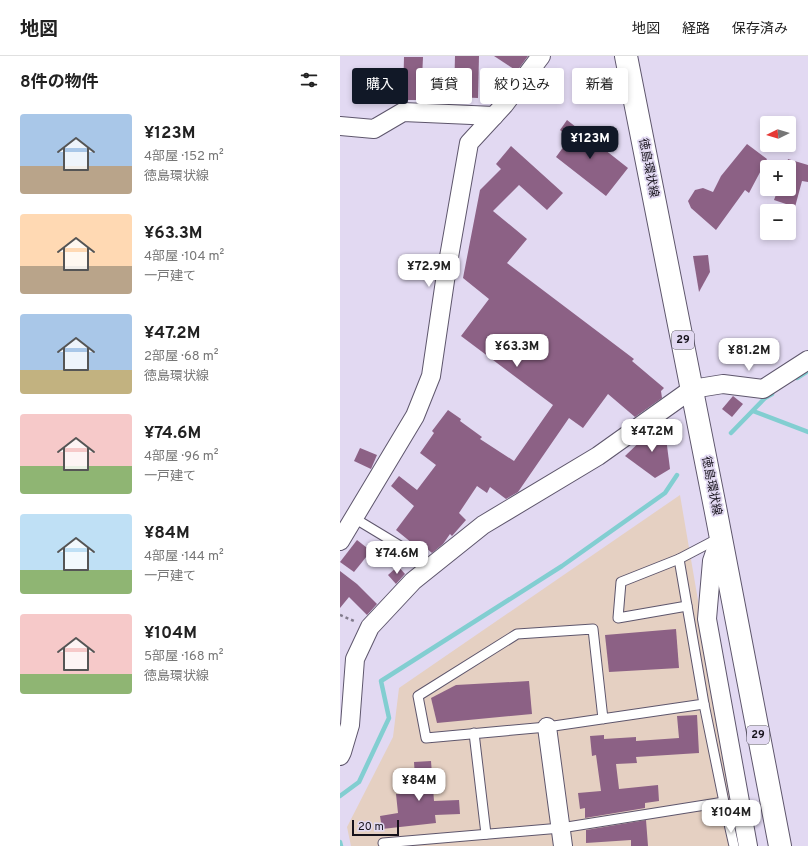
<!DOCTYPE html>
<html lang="ja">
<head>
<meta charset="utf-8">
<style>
	:root { --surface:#fff; --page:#f2f2f2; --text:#222; --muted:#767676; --line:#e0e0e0; --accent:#111827 }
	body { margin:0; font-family:Overpass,"Noto Sans JP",sans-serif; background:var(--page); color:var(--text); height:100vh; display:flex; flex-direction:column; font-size:15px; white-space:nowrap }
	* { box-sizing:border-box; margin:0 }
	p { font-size:13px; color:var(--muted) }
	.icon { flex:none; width:22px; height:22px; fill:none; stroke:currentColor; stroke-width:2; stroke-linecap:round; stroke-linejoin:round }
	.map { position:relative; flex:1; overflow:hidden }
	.details { display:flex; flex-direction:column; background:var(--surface); width:340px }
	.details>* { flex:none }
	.banner { position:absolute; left:12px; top:12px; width:380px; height:36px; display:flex; gap:8px }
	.needle { width:26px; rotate:265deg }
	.tools { position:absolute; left:420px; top:60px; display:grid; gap:8px }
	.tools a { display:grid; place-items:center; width:36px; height:36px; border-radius:4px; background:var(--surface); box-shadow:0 2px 6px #0003; font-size:20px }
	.scale { position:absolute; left:12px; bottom:10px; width:47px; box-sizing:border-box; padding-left:4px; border:2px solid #16121b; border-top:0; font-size:11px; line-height:14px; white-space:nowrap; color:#16121b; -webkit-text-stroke:3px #e2d9f2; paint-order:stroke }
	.price { position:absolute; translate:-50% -34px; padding:0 9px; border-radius:8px; background:#fff; color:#222; font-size:13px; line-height:26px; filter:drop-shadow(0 1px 2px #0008) }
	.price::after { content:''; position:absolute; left:50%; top:24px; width:12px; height:9px; margin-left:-6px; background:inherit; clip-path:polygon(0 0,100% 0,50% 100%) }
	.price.selected { background:var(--accent); color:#fff }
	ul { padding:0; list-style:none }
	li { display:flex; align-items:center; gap:12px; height:100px; padding:0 20px }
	li span { display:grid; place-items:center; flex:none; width:112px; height:80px; border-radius:4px; color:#555 }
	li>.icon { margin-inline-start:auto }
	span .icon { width:48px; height:48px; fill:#fffc; stroke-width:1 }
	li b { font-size:17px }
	h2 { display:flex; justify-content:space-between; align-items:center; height:48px; padding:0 20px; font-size:17px }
	.pill { padding:0 14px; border-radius:4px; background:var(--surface); box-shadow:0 2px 6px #0003; font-size:14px; line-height:36px }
	.pill.selected { background:var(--accent); color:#fff }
	header { display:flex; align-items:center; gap:24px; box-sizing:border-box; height:56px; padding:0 20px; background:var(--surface); border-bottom:1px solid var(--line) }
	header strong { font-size:19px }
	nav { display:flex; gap:22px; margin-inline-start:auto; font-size:14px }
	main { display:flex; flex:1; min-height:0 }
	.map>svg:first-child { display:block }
	.industrial { fill:#e5d0c2 }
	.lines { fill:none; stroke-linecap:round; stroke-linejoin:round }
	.stream { stroke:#82ced1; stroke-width:4.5 }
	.building { fill:#8c6185 }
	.lane-casing { stroke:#5e566c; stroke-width:11 }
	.street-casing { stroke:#5e566c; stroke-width:20 }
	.primary-casing { stroke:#5e566c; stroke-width:24 }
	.path { stroke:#827b8d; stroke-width:2.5; stroke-dasharray:3 3; stroke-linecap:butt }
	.lane { stroke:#fff; stroke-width:9 }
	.street { stroke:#fff; stroke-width:18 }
	.primary { stroke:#fff; stroke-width:22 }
	.labels { text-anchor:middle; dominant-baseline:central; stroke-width:3.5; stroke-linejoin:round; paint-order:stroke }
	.shield { fill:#e2d9f2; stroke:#534e5c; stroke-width:1 }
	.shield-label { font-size:11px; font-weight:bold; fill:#16121b }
	.street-label { font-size:12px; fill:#16121b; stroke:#e2d9f2 }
</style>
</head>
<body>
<header>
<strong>地図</strong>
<nav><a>地図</a><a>経路</a><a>保存済み</a></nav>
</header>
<main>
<section class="details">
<h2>8件の物件<svg class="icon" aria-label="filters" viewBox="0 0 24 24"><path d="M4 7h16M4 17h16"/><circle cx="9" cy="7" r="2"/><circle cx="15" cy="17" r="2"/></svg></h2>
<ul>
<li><span style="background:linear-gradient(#a9c7e8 65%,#b9a48a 0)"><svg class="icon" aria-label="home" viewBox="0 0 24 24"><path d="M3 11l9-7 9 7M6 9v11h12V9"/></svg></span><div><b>¥123M</b><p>4部屋 · 152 m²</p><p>徳島環状線</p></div></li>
<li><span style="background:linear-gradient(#ffd9b3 65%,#b9a48a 0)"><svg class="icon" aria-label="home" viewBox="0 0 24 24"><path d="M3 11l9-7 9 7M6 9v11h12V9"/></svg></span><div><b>¥63.3M</b><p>4部屋 · 104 m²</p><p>一戸建て</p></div></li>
<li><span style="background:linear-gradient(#a9c7e8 70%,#c2b280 0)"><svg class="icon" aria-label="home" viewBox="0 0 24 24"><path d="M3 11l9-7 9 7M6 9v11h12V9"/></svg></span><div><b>¥47.2M</b><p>2部屋 · 68 m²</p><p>徳島環状線</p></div></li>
<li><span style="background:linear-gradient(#f6c9c9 65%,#8fb573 0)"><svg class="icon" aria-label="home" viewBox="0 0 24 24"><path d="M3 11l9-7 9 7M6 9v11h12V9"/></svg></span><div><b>¥74.6M</b><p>4部屋 · 96 m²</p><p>一戸建て</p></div></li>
<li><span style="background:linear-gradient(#bfe0f5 70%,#8fb573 0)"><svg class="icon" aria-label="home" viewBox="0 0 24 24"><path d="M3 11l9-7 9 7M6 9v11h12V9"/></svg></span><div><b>¥84M</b><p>4部屋 · 144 m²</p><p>一戸建て</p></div></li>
<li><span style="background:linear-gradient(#f6c9c9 75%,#8fb573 0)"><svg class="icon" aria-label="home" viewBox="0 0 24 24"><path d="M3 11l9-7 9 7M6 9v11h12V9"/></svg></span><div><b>¥104M</b><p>5部屋 · 168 m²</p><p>徳島環状線</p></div></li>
</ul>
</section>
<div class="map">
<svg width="468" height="790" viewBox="0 0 468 790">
	<rect width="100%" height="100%" fill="#e2d9f2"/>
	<polygon class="industrial" points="340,439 400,790 11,790 7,771 53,681 59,632"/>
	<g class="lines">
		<g class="stream">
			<polyline points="457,322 468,315"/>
			<polyline points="413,355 468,376"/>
			<polyline points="391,377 425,342 432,338"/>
			<polyline points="0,740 19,726 49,662 41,625 222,510 325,437 337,419"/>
			<polyline points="0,786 1,790"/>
		</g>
	</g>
	<g class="building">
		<polygon points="115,0 139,0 138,42 114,41"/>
		<polygon points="154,0 188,0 177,15"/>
		<polygon points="64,1 83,1 81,44 63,44"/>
		<polygon points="227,64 288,112 266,140 216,101 230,82 220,74"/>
		<polygon points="407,88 427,103 409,137 405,134 376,174 351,152 348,145 355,134 363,132 373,136 381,120"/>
		<polygon points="171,90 223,137 207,154 179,129 153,155 187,183 167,207 294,303 292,305 324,332 321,335 322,342 295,361 268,338 243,372 229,362 178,436 166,443 150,431 147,437 137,430 119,457 126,464 112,480 110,478 103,488 92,497 86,492 83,496 56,474 74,450 51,430 59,420 77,434 96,409 80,397 94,377 92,375 108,354 121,363 120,365 142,381 140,383 174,405 213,349 121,280 149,243 123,222 140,134 161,113 156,108"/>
		<polygon points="448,103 468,109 468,126 462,125 455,151 434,144 438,133 449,133 449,111 446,111"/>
		<polygon points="368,199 370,216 359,236 353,200"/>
		<polygon points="393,340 403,348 392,361 382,353"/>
		<polygon points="324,366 330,413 315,422 285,400 311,375"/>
		<polygon points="20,392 37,399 31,413 14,405"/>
		<polygon points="17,484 31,495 14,516 0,506"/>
		<polygon points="58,510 65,518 56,528 48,519"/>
		<polygon points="0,515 17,528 37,548 27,559 9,541 0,552"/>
		<polygon points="336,573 339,612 269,616 265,579"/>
		<polygon points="189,625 192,658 97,667 91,642 116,629"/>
		<polygon points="357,659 359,697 296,701 297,707 276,708 279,733 318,729 319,745 305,747 305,752 245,762 245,752 240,753 238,737 261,735 256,699 252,700 250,680 264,679 264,683 296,681 296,685 339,682 337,660"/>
		<polygon points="91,705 94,745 119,744 120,758 95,759 96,767 42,773 40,760 58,757 56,738 65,738 64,723 75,722 74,706"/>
		<polygon points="306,764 308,790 291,790 291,784 246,787 246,774"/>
	</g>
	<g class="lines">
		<g class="lane-casing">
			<g id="lane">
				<polyline points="14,462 72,497 87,514"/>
				<polyline points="339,503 281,526 278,562 347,550"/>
				<polyline points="263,663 253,573 177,578 78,640 86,682 207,671 364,648 339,503 379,482"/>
				<polyline points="134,677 146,778"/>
				<polyline points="384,746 394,790"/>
				<polyline points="43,787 221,772 384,746 364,648"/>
			</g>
		</g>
		<g class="street-casing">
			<g id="street">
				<polyline points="0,70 34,73 63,56 154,60"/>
				<polyline points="380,482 372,505 367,563 408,790"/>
				<polyline points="0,485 75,360 91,320 106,218 129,87 164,49 201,0"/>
				<polyline points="207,671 223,790"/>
				<polyline points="0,700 2,696 10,669 15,603 30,571 73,525 143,469 258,400 352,333 383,328 423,333 468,304"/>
			</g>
		</g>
		<g class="primary-casing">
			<polyline id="primary" points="286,0 375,451 440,790"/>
		</g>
		<polyline class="path" points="0,559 14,565"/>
		<use href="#lane" class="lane"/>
		<use href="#street" class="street"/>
		<use href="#primary" class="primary"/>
	</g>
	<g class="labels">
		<g class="shield">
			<rect x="332" y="275" width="22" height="18" rx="3"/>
			<rect x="407" y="670" width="22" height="18" rx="3"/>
		</g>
		<g class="shield-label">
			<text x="343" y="284">29</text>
			<text x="418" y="679">29</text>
		</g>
		<g class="street-label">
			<text transform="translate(308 112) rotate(79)">徳島環状線</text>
			<text transform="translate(371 430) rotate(79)">徳島環状線</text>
		</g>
	</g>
</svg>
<div class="tools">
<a><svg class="needle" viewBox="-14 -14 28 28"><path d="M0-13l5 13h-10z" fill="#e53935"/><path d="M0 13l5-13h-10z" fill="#767676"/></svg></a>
<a>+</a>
<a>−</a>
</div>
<div class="scale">20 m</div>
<b class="price selected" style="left:250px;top:104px">¥123M</b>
<b class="price" style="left:89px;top:232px">¥72.9M</b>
<b class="price" style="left:177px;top:312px">¥63.3M</b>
<b class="price" style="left:409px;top:316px">¥81.2M</b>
<b class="price" style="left:312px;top:397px">¥47.2M</b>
<b class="price" style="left:57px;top:519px">¥74.6M</b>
<b class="price" style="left:79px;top:746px">¥84M</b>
<b class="price" style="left:391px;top:778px">¥104M</b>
<div class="banner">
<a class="pill selected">購入</a>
<a class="pill">賃貸</a>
<a class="pill">絞り込み</a>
<a class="pill">新着</a>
</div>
</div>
</main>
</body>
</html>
